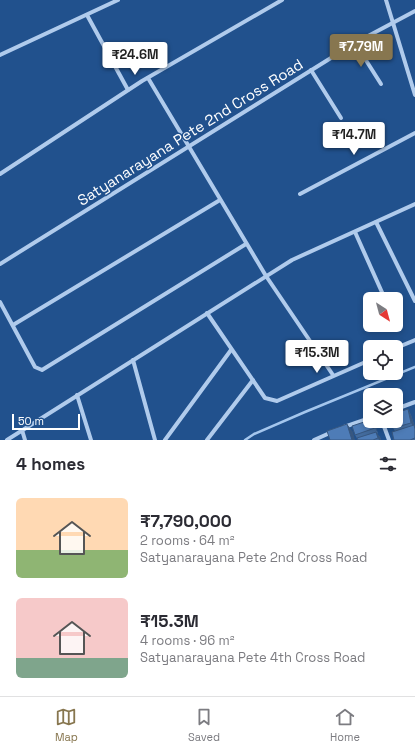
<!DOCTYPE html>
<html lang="en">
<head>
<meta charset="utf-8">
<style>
	:root { --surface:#fff; --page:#f7f7f7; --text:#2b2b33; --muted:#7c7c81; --line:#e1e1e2; --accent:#87764f }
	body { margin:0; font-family:"Space Grotesk",sans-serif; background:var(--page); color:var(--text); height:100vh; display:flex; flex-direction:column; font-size:15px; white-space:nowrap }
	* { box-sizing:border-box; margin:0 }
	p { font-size:13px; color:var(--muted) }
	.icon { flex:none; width:22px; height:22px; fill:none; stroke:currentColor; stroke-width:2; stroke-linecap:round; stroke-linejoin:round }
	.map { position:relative; height:440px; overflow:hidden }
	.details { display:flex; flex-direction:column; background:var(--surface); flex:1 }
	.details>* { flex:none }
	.needle { width:26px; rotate:144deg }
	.controls { position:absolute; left:363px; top:292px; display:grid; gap:8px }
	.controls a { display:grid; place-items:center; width:40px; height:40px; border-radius:6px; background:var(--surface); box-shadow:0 2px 6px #0003; font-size:20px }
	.scale { position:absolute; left:12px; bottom:10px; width:68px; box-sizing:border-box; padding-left:4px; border:2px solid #fff; border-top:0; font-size:11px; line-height:14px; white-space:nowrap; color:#fff; -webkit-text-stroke:3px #21518d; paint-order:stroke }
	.price { position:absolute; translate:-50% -34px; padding:0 9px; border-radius:4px; background:#fff; color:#222; font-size:13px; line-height:26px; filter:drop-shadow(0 1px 2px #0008) }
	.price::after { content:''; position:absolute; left:50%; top:24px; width:12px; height:9px; margin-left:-6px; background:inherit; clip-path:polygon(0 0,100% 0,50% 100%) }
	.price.selected { background:var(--accent); color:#fff }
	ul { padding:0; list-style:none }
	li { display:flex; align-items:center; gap:12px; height:100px; padding:0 16px }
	li span { display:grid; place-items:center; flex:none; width:112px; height:80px; border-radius:6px; color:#555 }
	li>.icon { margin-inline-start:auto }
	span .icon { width:48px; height:48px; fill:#fffc; stroke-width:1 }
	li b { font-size:17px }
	h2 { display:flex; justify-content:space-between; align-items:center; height:48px; padding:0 16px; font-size:17px }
	.menu { display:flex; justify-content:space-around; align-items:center; height:56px; border-top:1px solid var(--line); background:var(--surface); font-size:11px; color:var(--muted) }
	.menu a { display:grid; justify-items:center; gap:2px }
	.menu .selected { color:var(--accent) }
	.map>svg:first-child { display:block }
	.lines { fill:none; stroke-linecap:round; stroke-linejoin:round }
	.stream { stroke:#a4c6ed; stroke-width:2.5 }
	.minor { stroke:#b0cbec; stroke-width:4 }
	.wall { fill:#436b9d }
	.shaded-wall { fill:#375780 }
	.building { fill:#4e7cb7; stroke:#375780 }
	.labels { text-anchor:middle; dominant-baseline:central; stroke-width:3; stroke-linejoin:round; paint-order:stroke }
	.street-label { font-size:15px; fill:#fff; stroke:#21518d }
</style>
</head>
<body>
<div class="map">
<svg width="415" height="440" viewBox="0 0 415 440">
	<rect width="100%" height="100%" fill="#21518d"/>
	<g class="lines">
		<polyline class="stream" points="245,440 254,434 305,412 415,367"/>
		<g class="minor">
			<polyline points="386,0 415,95"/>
			<polyline points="87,15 128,90"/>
			<polyline points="355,43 381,84"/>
			<polyline points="0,55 118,0"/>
			<polyline points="311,70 341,118"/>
			<polyline points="148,78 266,276 333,375"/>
			<polyline points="0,174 142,81 282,0"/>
			<polyline points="300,194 415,133"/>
			<polyline points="376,222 415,301"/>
			<polyline points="355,232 385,299"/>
			<polyline points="0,264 355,43 415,11"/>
			<polyline points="0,302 35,367 42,370 246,244"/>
			<polyline points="207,313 265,398 277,401 370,360"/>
			<polyline points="13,325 220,200"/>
			<polyline points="396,348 415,340"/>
			<polyline points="133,360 155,440"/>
			<polyline points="77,395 91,440"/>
			<polyline points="396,409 415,402"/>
			<polyline points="382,421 389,440"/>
			<polyline points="344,427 370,418"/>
			<polyline points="22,430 25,440"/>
			<polyline points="7,440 292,260 415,204"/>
			<polyline points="165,440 231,350"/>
			<polyline points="207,440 253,380"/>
			<polyline points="314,440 332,432"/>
		</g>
	</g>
	<g class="wall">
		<polygon points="408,409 411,415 415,427 415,440 394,440 395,431 393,428"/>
		<polygon points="375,425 378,433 377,434 380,437 381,440 358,440 355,435"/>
	</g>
	<g class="shaded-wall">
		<polygon points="408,409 411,415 415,427 415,429 411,423"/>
		<polygon points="372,421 375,425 378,433 375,428"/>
		<polygon points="347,424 353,432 355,440 352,440"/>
		<polygon points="376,432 380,437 381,440 379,440 378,438"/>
	</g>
	<g class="building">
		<polygon points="408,409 411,423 393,428 391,421 396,421 396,413"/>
		<polygon points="370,420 370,421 372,421 375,428 355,435 352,426"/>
		<polygon points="347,424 352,440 330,440 327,431"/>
		<polygon points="414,425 415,429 415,438 410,440 394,440 392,432"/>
		<polygon points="376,432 378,438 373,440 358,440 357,438"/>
	</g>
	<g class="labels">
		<g class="street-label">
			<text transform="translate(190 132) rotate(-32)">Satyanarayana Pete 2nd Cross Road</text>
		</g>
	</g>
</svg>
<div class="controls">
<a><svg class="needle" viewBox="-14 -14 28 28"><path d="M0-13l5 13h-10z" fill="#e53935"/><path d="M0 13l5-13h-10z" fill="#7c7c81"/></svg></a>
<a><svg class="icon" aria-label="locate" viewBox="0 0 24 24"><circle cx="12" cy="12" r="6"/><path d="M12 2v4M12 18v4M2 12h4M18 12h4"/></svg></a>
<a><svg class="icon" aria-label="layers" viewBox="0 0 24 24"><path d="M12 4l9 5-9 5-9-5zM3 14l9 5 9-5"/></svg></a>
</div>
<div class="scale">50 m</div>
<b class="price selected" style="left:361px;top:68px">₹7.79M</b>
<b class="price" style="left:135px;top:76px">₹24.6M</b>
<b class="price" style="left:354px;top:156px">₹14.7M</b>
<b class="price" style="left:317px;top:374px">₹15.3M</b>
</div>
<section class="details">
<h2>4 homes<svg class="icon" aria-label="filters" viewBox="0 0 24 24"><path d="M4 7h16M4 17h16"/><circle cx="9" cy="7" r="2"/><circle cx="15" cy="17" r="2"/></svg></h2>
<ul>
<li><span style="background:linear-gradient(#ffd9b3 65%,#8fb573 0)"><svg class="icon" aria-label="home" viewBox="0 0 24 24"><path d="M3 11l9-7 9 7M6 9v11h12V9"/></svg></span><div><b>₹7,790,000</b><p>2 rooms · 64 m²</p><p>Satyanarayana Pete 2nd Cross Road</p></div></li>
<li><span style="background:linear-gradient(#f6c9c9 75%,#7fa58c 0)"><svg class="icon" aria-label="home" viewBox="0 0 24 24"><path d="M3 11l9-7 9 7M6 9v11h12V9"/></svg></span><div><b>₹15.3M</b><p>4 rooms · 96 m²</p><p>Satyanarayana Pete 4th Cross Road</p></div></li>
</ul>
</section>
<nav class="menu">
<a class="selected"><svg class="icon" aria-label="map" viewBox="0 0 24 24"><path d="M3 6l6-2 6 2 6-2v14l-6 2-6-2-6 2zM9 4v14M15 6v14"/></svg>Map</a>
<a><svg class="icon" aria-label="saved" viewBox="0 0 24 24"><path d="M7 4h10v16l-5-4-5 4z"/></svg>Saved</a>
<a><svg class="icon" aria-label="home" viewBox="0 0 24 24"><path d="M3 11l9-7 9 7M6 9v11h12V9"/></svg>Home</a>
</nav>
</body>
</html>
